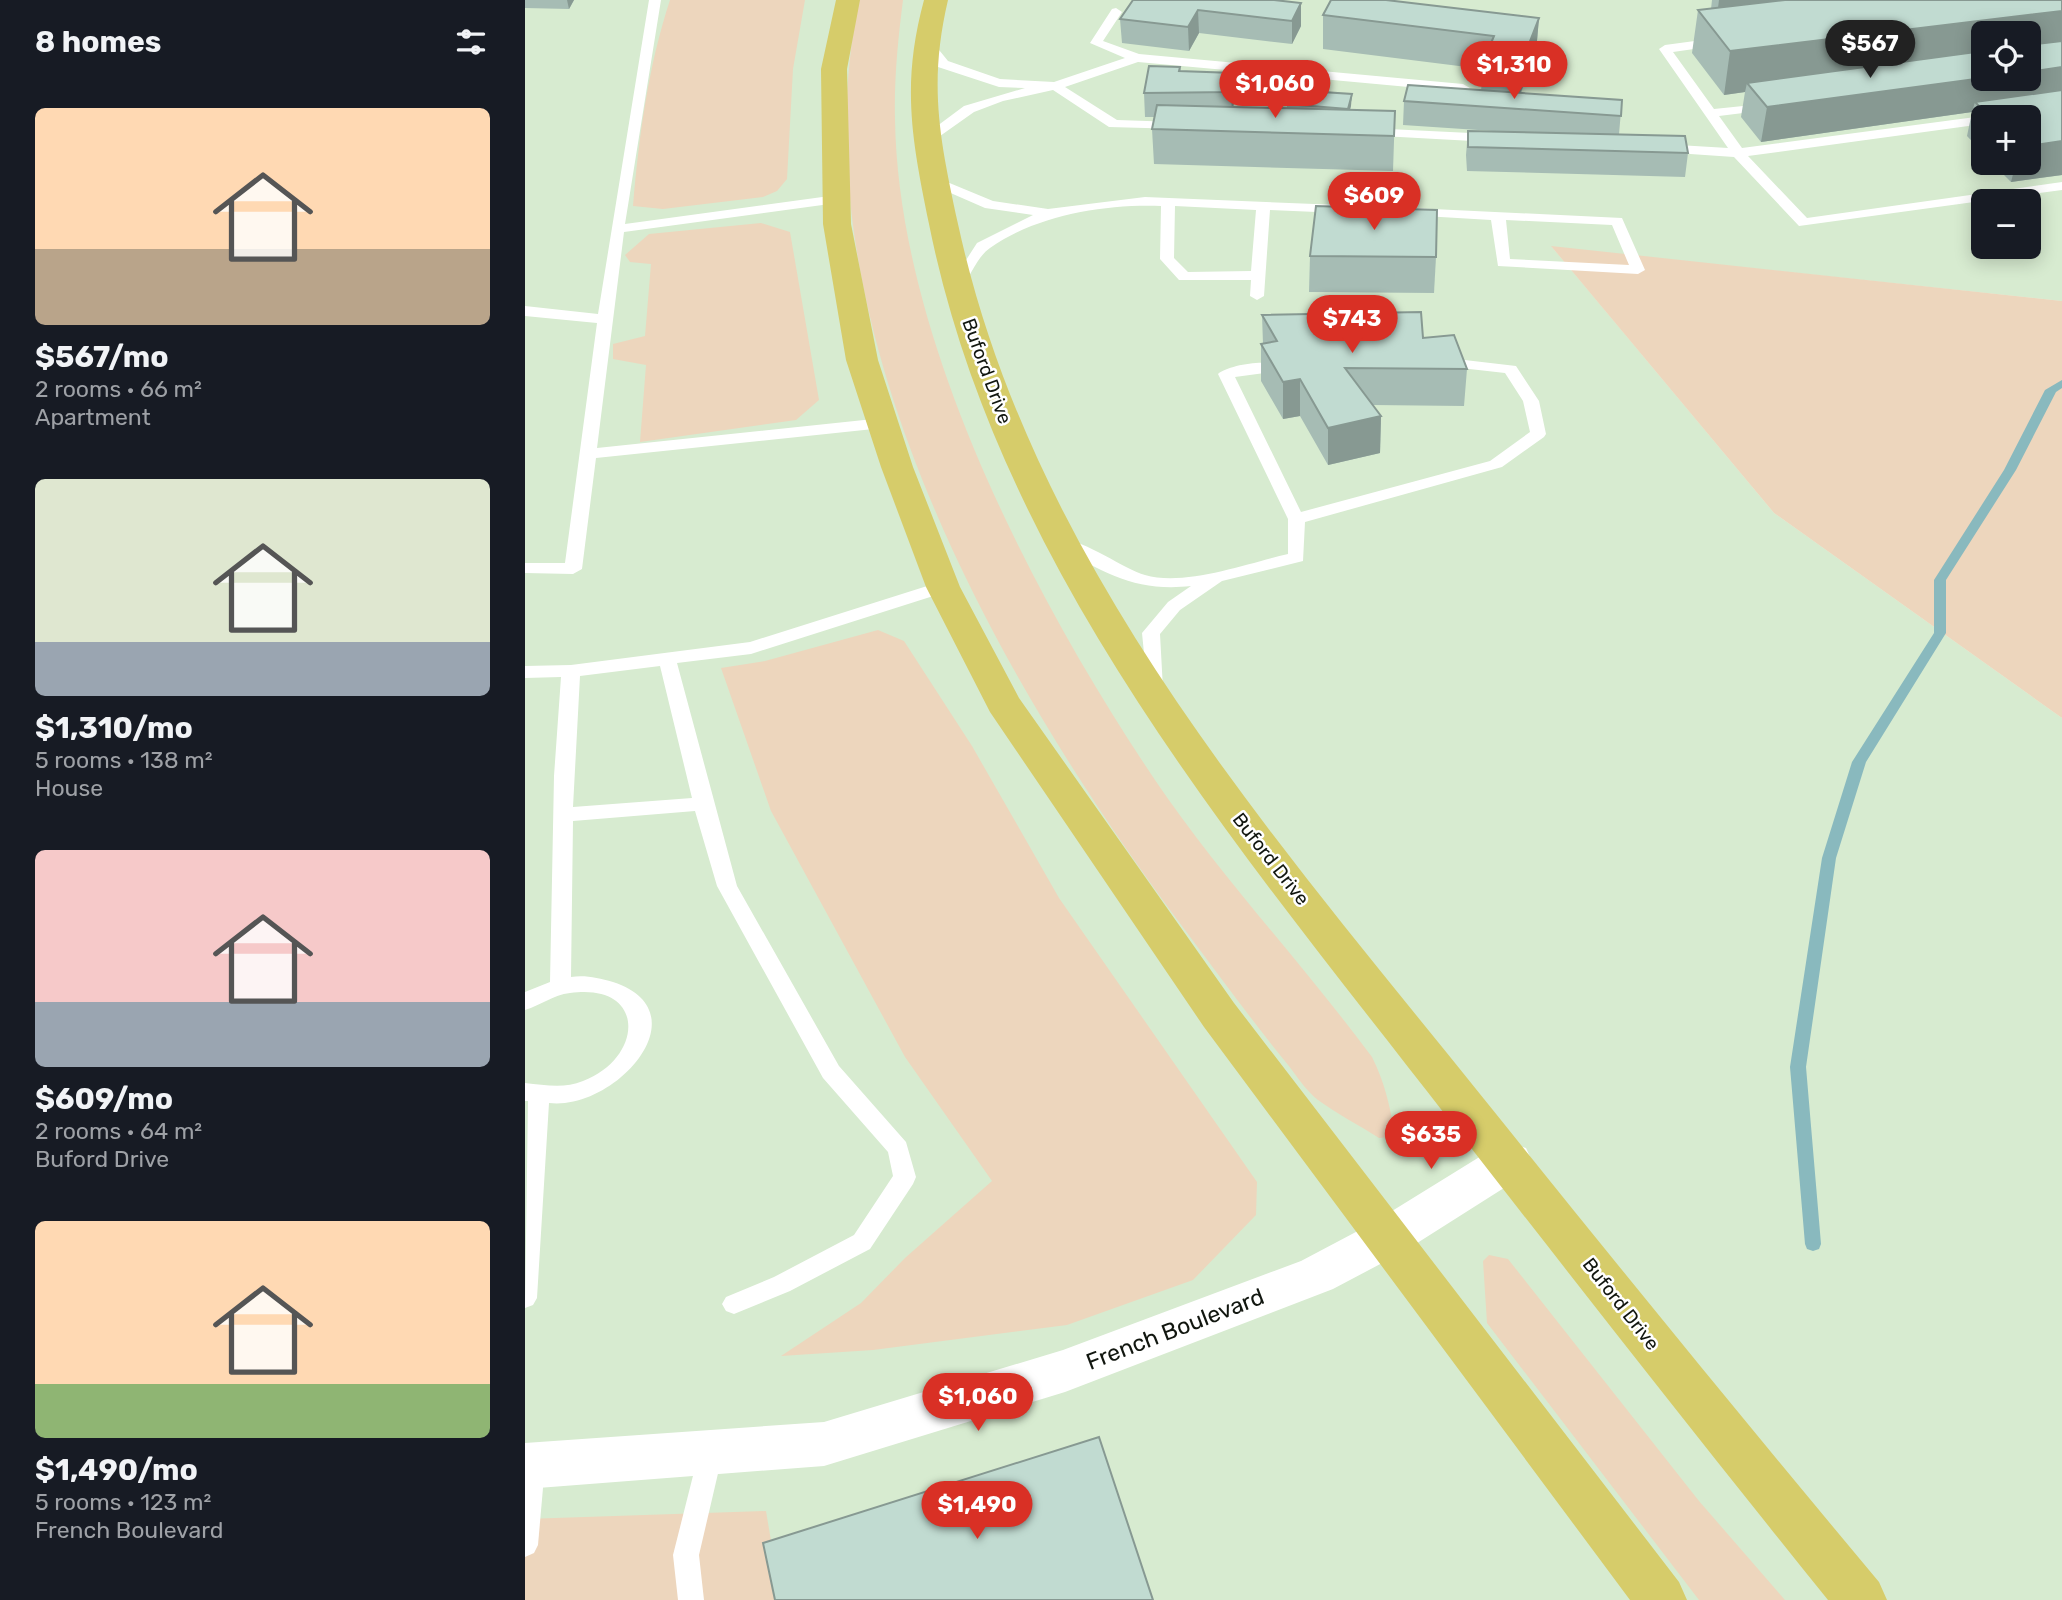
<!DOCTYPE html>
<html lang="en">
<head>
<meta charset="utf-8">
<style>
	:root { --surface:#171b24; --page:#20242c; --text:#f1f3f6; --muted:#9ea1a6; --accent:#d93025 }
	body { margin:0; font-family:Rubik,sans-serif; background:var(--page); color:var(--text); height:100vh; display:flex; flex-direction:column; font-size:26px; white-space:nowrap }
	* { box-sizing:border-box; margin:0 }
	p { font-size:23px; color:var(--muted) }
	.icon { flex:none; width:38px; height:38px; fill:none; stroke:currentColor; stroke-width:2; stroke-linecap:round; stroke-linejoin:round }
	.map { position:relative; flex:1; overflow:hidden }
	.panel { display:flex; flex-direction:column; background:var(--surface); width:525px }
	.panel>* { flex:none }
	.buttons { position:absolute; left:1446px; top:21px; display:grid; gap:14px }
	.buttons a { display:grid; place-items:center; width:70px; height:70px; border-radius:10px; background:var(--surface); box-shadow:0 4px 18px #0003; font-size:35px }
	.price { position:absolute; translate:-50% -60px; padding:0 16px; border-radius:24px; background:var(--accent); color:#fff; font-size:23px; line-height:46px; filter:drop-shadow(0 2px 4px #0008) }
	.price::after { content:''; position:absolute; left:50%; top:42px; width:21px; height:16px; margin-left:-10px; background:inherit; clip-path:polygon(0 0,100% 0,50% 100%) }
	.price.selected { background:#222; color:#fff }
	ul { padding:0; list-style:none }
	li { display:grid; align-content:center; gap:14px; height:371px; padding:0 35px }
	li span { display:grid; place-items:center; height:217px; border-radius:10px; color:#555 }
	li>.icon { margin-inline-start:auto }
	span .icon { width:126px; height:126px; fill:#fffc; stroke-width:1 }
	li b { font-size:30px }
	h2 { display:flex; justify-content:space-between; align-items:center; height:84px; padding:0 35px; font-size:30px }
	main { display:flex; flex:1; min-height:0 }
	.map>svg:first-child { display:block }
	.built { fill:#d7ebd0; fill-rule:evenodd }
	.green { fill:#edd6bd }
	.lines { fill:none; stroke-linecap:round; stroke-linejoin:round }
	.stream { fill:#89b9be; fill-rule:evenodd }
	.service { fill:#fff; fill-rule:evenodd }
	.minor { fill:#fff; fill-rule:evenodd }
	.trunk { fill:#d6cc6a; fill-rule:evenodd }
	.wall { fill:#a6bcb4; fill-rule:evenodd }
	.shaded-wall { fill:#879992 }
	.building { fill:#c1dbd1; stroke:#879992; stroke-width:2 }
	.labels { text-anchor:middle; dominant-baseline:central; stroke-width:5; stroke-linejoin:round; paint-order:stroke }
	.street-label { font-size:19px; fill:#11160f; stroke:#fff }
	.near-street-label { font-size:23px; fill:#11160f; stroke:#fff }
</style>
</head>
<body>
<main>
<section class="panel">
<h2>8 homes<svg class="icon" aria-label="filters" viewBox="0 0 24 24"><path d="M4 7h16M4 17h16"/><circle cx="9" cy="7" r="2"/><circle cx="15" cy="17" r="2"/></svg></h2>
<ul>
<li><span style="background:linear-gradient(#ffd9b3 65%,#b9a48a 0)"><svg class="icon" aria-label="home" viewBox="0 0 24 24"><path d="M3 11l9-7 9 7M6 9v11h12V9"/></svg></span><div><b>$567/mo</b><p>2 rooms · 66 m²</p><p>Apartment</p></div></li>
<li><span style="background:linear-gradient(#dfe7d0 75%,#9aa5b1 0)"><svg class="icon" aria-label="home" viewBox="0 0 24 24"><path d="M3 11l9-7 9 7M6 9v11h12V9"/></svg></span><div><b>$1,310/mo</b><p>5 rooms · 138 m²</p><p>House</p></div></li>
<li><span style="background:linear-gradient(#f6c9c9 70%,#9aa5b1 0)"><svg class="icon" aria-label="home" viewBox="0 0 24 24"><path d="M3 11l9-7 9 7M6 9v11h12V9"/></svg></span><div><b>$609/mo</b><p>2 rooms · 64 m²</p><p>Buford Drive</p></div></li>
<li><span style="background:linear-gradient(#ffd9b3 75%,#8fb573 0)"><svg class="icon" aria-label="home" viewBox="0 0 24 24"><path d="M3 11l9-7 9 7M6 9v11h12V9"/></svg></span><div><b>$1,490/mo</b><p>5 rooms · 123 m²</p><p>French Boulevard</p></div></li>
</ul>
</section>
<div class="map">
<svg width="1537" height="1600" viewBox="0 0 1537 1600">
	<rect width="100%" height="100%" fill="#e6f5e1"/>
	<path class="built" d="M0,0h1537v301l-510,-54 222,266 288,205v882h-1281l-256,-81zM1458,33h45v46h-45zM1458,117h45v46h-45zM1458,201h45v46h-45z"/>
	<g class="green">
		<path d="M145,0h135l-12,69 -6,110 -10,12 -14,6 -100,12 -30,-3c6,-70 15,-139 37,-206z"/>
		<path d="M334,0h44c-5,39 -9,79 -8,119 3,220 139,481 260,661 65,96 148,184 217,277 12,24 18,48 22,74l-5,6 -10,1c-20,-13 -42,-24 -61,-38 -13,-10 -23,-27 -34,-40 -34,-42 -66,-86 -99,-130 -186,-247 -392,-610 -326,-930z"/>
		<polygon points="236,223 265,232 294,400 271,420 115,442 121,365 88,359 88,344 120,336 126,264 105,262 100,255 124,234"/>
		<polygon points="1026,246 1537,301 1537,718 1249,513"/>
		<polygon points="353,630 379,641 447,746 534,898 732,1182 731,1215 668,1280 542,1325 348,1350 256,1356 336,1303 380,1258 467,1181 380,1057 246,811 196,668 240,661"/>
		<polygon points="964,1255 983,1259 1174,1501 1260,1600 1174,1600 962,1323 958,1261"/>
		<polygon points="241,1511 256,1600 0,1600 0,1519"/>
	</g>
	<g class="lines">
		<polygon class="stream" points="1537,380 1537,388 1531,392 1491,470 1421,580 1421,633 1341,762 1311,858 1281,1067 1296,1244 1294,1249 1288,1251 1282,1249 1280,1244 1265,1067 1297,858 1327,762 1409,633 1409,580 1479,470 1520,390"/>
		<g class="service">
			<polygon points="124,0 136,0 100,224 312,195 319,199 312,203 99,232 72,448 358,418 366,423 358,428 71,458 57,569 48,574 0,573 0,563 40,563 72,323 0,316 0,306 73,314"/>
			<polygon points="591,8 597,12 578,41 614,54 938,84 945,88 938,92 613,62 540,87 592,120 652,122 657,123 657,129 584,127 528,90 478,101 449,112 408,141 396,138 439,106 500,88 474,87 413,67 395,43 396,40 406,40 423,61 475,79 529,82 600,58 565,43 587,9"/>
			<polygon points="1192,38 1198,42 1197,45 1148,52 1189,109 1247,103 1247,109 1242,110 1194,116 1217,148 1458,116 1463,117 1458,117 1458,124 1223,156 1282,218 1537,182 1537,190 1274,226 1209,157 1136,152 1129,148 1136,144 1203,148 1134,49 1140,45"/>
			<polygon points="843,128 966,134 973,138 966,142 838,135 836,132"/>
			<path d="M410,177l58,24 55,8 97,-12 195,8 7,4 -7,4 -70,-3 -6,86 -7,4 -7,-4 1,-16h-72l-19,-21 1,-53c-57,-2 -124,9 -171,42 -12,8 -20,28 -28,40l-5,1 -7,-4 27,-42 56,-28 -48,-7 -55,-24v-6zM650,206l81,4 -5,61 -63,1 -14,-14z"/>
			<path d="M887,208l210,10 23,52 -7,4 -140,-8 -7,-46 -84,-5 -2,-3zM981,220l106,5 17,40 -119,-6z"/>
			<path d="M914,357l77,9 23,35 7,33 -2,3 -42,30 -197,55 -2,39 -81,20 -42,29 -20,24 3,55 -9,6 -6,-2 -6,-60 26,-31 23,-16c-53,6 -86,-12 -130,-38l-3,-4 3,-4c17,-4 63,29 84,35 39,12 104,-12 143,-21v-35l-70,-145c10,-9 52,-16 62,-7l-8,5 -37,5 66,135 189,-51 40,-29 -7,-31 -18,-28 -71,-8v-6z"/>
			<path d="M418,581l6,2 3,4 -3,4 -198,63 -74,9 60,223 102,180 67,76 10,35 -3,7 -43,65 -80,42 -56,23 -8,-3 -4,-7 4,-7 48,-20 80,-42 39,-59 -5,-24 -65,-74 -106,-192 -22,-75 -122,10 -2,156c15,-2 27,1 42,5 91,30 2,129 -64,121l-12,195 -4,7 -8,3 3,-207h-3v-18c20,2 39,6 58,-2 61,-23 64,-99 -13,-88 -17,2 -29,12 -45,17v-18l25,-10 4,-206 7,-99 -36,1v-12l46,-1 179,-23zM135,666l32,132 -119,9 7,-131z"/>
			<polygon points="186,1441 195,1444 198,1452 174,1555 179,1600 153,1600 148,1555 174,1452 177,1444"/>
			<polygon points="8,1454 17,1457 20,1465 13,1545 9,1553 0,1557 0,1457"/>
		</g>
		<polygon class="minor" points="985,1143 1001,1148 1007,1161 1001,1174 878,1252 808,1289 540,1392 299,1466 0,1489 0,1443 299,1422 538,1350 776,1261 846,1224 969,1148"/>
		<g class="trunk">
			<polygon points="311,0 335,0 322,69 326,224 353,360 388,467 435,587 494,698 709,1003 1154,1582 1162,1600 1105,1600 679,1027 465,712 401,587 356,467 321,360 298,224 296,69"/>
			<path d="M399,0h24c-20,85 -8,140 10,224 74,341 314,611 526,875 130,162 262,324 395,483l8,18h-59c-129,-160 -255,-321 -381,-483 -209,-270 -449,-549 -518,-893 -17,-84 -28,-139 -5,-224z"/>
		</g>
	</g>
	<g class="wall">
		<polygon points="0,0 49,0 44,9 0,8"/>
		<polygon points="608,0 776,3 776,26 767,44 674,33 664,51 597,43 595,19"/>
		<path d="M1187,0h350v175l-51,7 -19,-19h36v-46h-45v36l-16,-17 5,-24 -211,30 -20,-25 4,-25 -21,3 -32,-42 6,-43 13,-1zM1458,33h45v46h-45z"/>
		<polygon points="798,15 1014,18 1011,52 996,93 1097,100 1094,134 1163,153 1160,177 942,171 941,155 943,131 968,131 878,125 879,101 956,91 958,69 798,49"/>
		<polygon points="655,67 656,71 709,73 710,96 708,107 762,108 762,104 827,94 825,110 870,111 868,171 629,164 627,129 630,117 620,117 619,93"/>
		<polygon points="785,256 911,257 909,293 784,292"/>
		<polygon points="737,315 898,338 942,369 939,406 848,405 856,416 855,453 803,465 775,416 758,419 736,381 736,344 738,344"/>
	</g>
	<g class="shaded-wall">
		<polygon points="42,0 49,0 44,9"/>
		<polygon points="1194,0 1436,0 1190,31"/>
		<polygon points="776,3 776,26 767,44 767,21"/>
		<polygon points="673,10 674,33 664,51 663,27"/>
		<polygon points="1537,11 1537,53 1503,57 1503,33 1458,33 1458,63 1222,83 1220,92 1199,95 1205,51"/>
		<polygon points="1014,18 1011,52 992,101 995,67"/>
		<polygon points="1537,67 1537,100 1450,102 1447,112 1236,142 1242,107 1458,78 1458,79 1503,79 1503,72"/>
		<polygon points="709,73 710,96 707,116 706,92"/>
		<polygon points="827,94 826,106 822,121 823,109"/>
		<polygon points="1537,141 1537,175 1486,182 1491,163 1503,163 1503,146"/>
		<polygon points="775,379 775,416 758,419 758,382"/>
		<polygon points="856,416 855,453 803,465 803,428"/>
	</g>
	<g class="building">
		<polygon points="608,0 749,0 776,3 767,21 673,10 663,27 595,19"/>
		<polygon points="806,0 861,0 1014,18 995,67 958,62 969,36 798,15"/>
		<polygon points="1260,0 1537,0 1537,11 1205,51 1173,10"/>
		<polygon points="1537,41 1537,67 1503,72 1503,45"/>
		<polygon points="1458,51 1458,78 1242,107 1222,83"/>
		<polygon points="624,66 655,67 654,71 709,73 706,92 619,93"/>
		<polygon points="883,85 1097,100 1096,116 879,101"/>
		<polygon points="767,90 827,94 823,109 762,104"/>
		<polygon points="1537,90 1537,141 1503,146 1503,117 1465,117 1450,102"/>
		<polygon points="632,105 870,111 869,136 627,129"/>
		<polygon points="943,131 1160,136 1163,153 943,147"/>
		<polygon points="791,206 912,210 911,257 785,256"/>
		<polygon points="896,312 898,338 929,335 942,369 820,368 856,416 803,428 775,379 758,382 736,344 752,341 737,315"/>
		<polygon points="574,1437 628,1600 250,1600 238,1543"/>
	</g>
	<g class="labels">
		<g class="street-label">
			<text transform="translate(462 371) rotate(70)">Buford Drive</text>
			<text transform="translate(746 859) rotate(52)">Buford Drive</text>
			<text transform="translate(1096 1304) rotate(52)">Buford Drive</text>
		</g>
		<g class="near-street-label">
			<text transform="translate(650 1329) rotate(-21)">French Boulevard</text>
		</g>
	</g>
</svg>
<div class="buttons">
<a><svg class="icon" aria-label="locate" viewBox="0 0 24 24"><circle cx="12" cy="12" r="6"/><path d="M12 2v4M12 18v4M2 12h4M18 12h4"/></svg></a>
<a>+</a>
<a>−</a>
</div>
<b class="price selected" style="left:1345px;top:80px">$567</b>
<b class="price" style="left:989px;top:101px">$1,310</b>
<b class="price" style="left:750px;top:120px">$1,060</b>
<b class="price" style="left:849px;top:232px">$609</b>
<b class="price" style="left:827px;top:355px">$743</b>
<b class="price" style="left:906px;top:1171px">$635</b>
<b class="price" style="left:453px;top:1433px">$1,060</b>
<b class="price" style="left:452px;top:1541px">$1,490</b>
</div>
</main>
</body>
</html>
